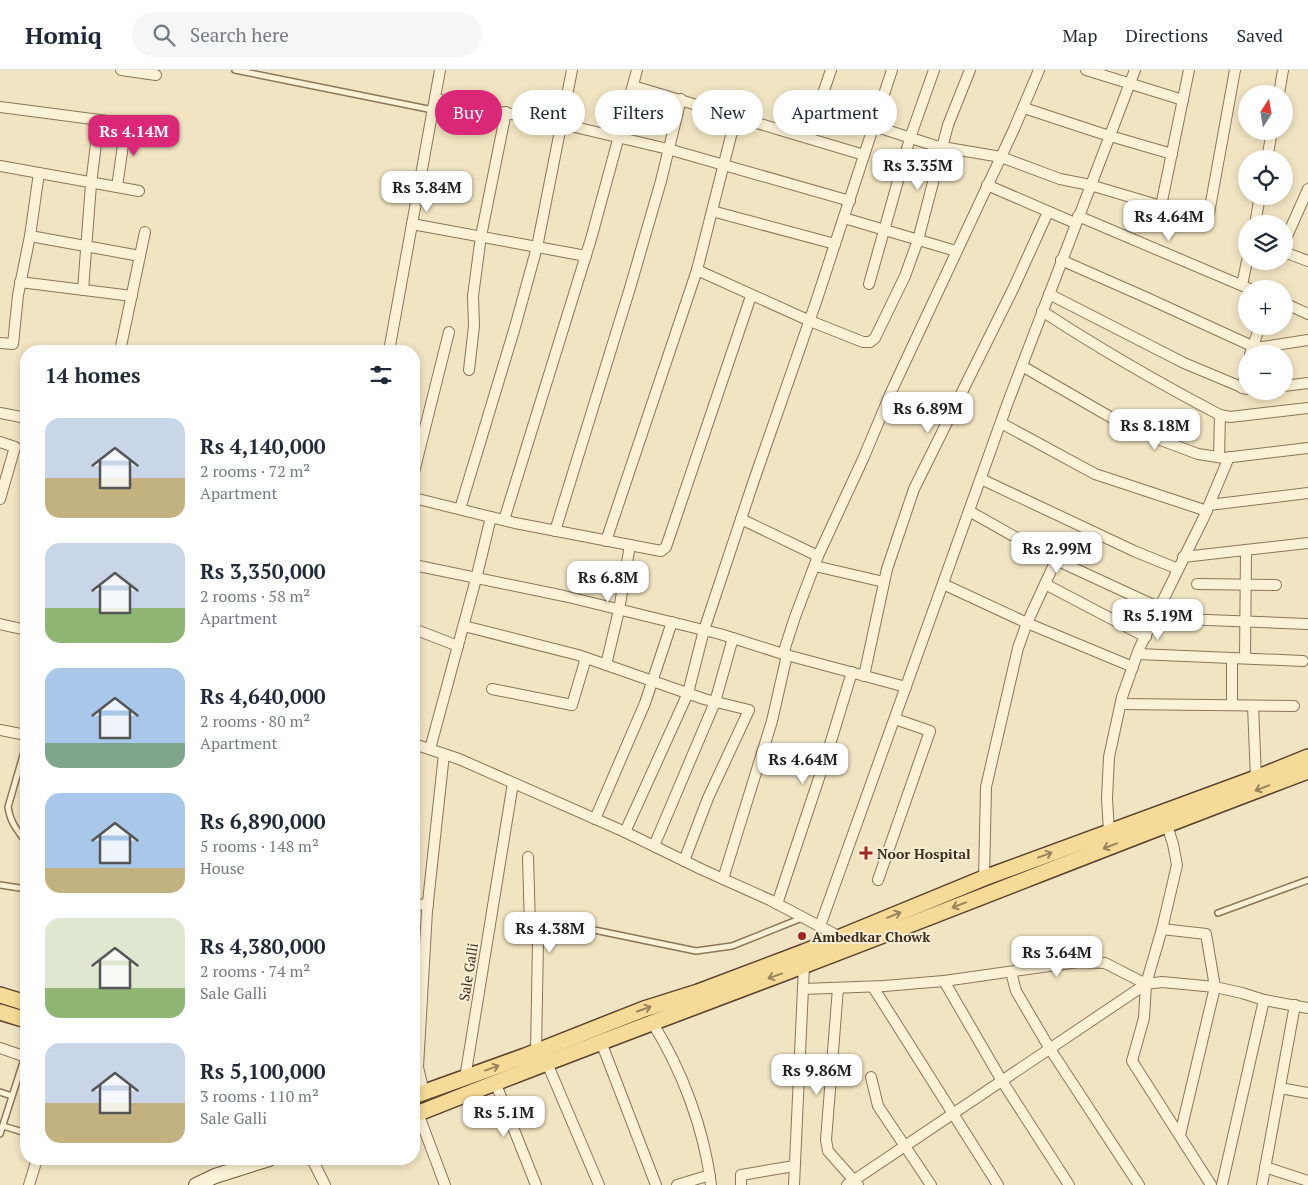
<!DOCTYPE html>
<html lang="en">
<head>
<meta charset="utf-8">
<style>
	:root { --surface:#fff; --page:#f6f6f7; --text:#1f2937; --muted:#747a83; --line:#e0e1e3; --accent:#db2777 }
	body { margin:0; font-family:"PT Serif",serif; background:var(--page); color:var(--text); height:100vh; display:flex; flex-direction:column; font-size:19px; white-space:nowrap }
	* { box-sizing:border-box; margin:0 }
	p { font-size:16px; color:var(--muted) }
	.icon { flex:none; width:28px; height:28px; fill:none; stroke:currentColor; stroke-width:2; stroke-linecap:round; stroke-linejoin:round }
	.map { position:relative; flex:1; overflow:hidden }
	.side { position:absolute; left:20px; top:275px; width:400px; height:820px; display:flex; flex-direction:column; background:var(--surface); border-radius:20px; box-shadow:0 2px 8px #0003 }
	.side>* { flex:none }
	.guide { position:absolute; left:435px; top:20px; width:475px; height:45px; display:flex; gap:10px }
	.needle { width:32px; rotate:12deg }
	.tools { position:absolute; left:1238px; top:15px; display:grid; gap:10px }
	.tools a { display:grid; place-items:center; width:55px; height:55px; border-radius:50%; background:var(--surface); box-shadow:0 2px 8px #0003; font-size:25px }
	.price { position:absolute; translate:-50% -42px; padding:0 11px; border-radius:10px; background:#fff; color:#222; font-size:16px; line-height:32px; filter:drop-shadow(0 1px 2px #0008) }
	.price::after { content:''; position:absolute; left:50%; top:30px; width:15px; height:11px; margin-left:-8px; background:inherit; clip-path:polygon(0 0,100% 0,50% 100%) }
	.price.current { background:var(--accent); color:#fff }
	ul { padding:0; list-style:none }
	li { display:flex; align-items:center; gap:15px; height:125px; padding:0 25px }
	li span { display:grid; place-items:center; flex:none; width:140px; height:100px; border-radius:15px; color:#555 }
	li>.icon { margin-inline-start:auto }
	span .icon { width:60px; height:60px; fill:#fffc; stroke-width:1 }
	li b { font-size:21px }
	h2 { display:flex; justify-content:space-between; align-items:center; height:60px; padding:0 25px; font-size:21px }
	.chip { padding:0 18px; border-radius:22px; background:var(--surface); box-shadow:0 2px 8px #0003; font-size:18px; line-height:45px }
	.chip.current { background:var(--accent); color:#fff }
	header { display:flex; align-items:center; gap:30px; box-sizing:border-box; height:70px; padding:0 25px; background:var(--surface); border-bottom:1px solid var(--line) }
	header strong { font-size:24px }
	nav { display:flex; gap:28px; margin-inline-start:auto; font-size:18px }
	.search { width:350px; height:45px; background:var(--page); display:flex; align-items:center; gap:12px; box-sizing:border-box; padding:0 18px; border-radius:28px; color:var(--muted); font-size:19px }
	.map>svg:first-child { display:block }
	.lines { fill:none; stroke-linecap:round; stroke-linejoin:round }
	.lane-casing { stroke:#8c7558; stroke-width:8 }
	.street-casing { stroke:#8c7558; stroke-width:12 }
	.secondary-casing { stroke:#6e563b; stroke-width:16 }
	.primary-casing { stroke:#5a432c; stroke-width:18 }
	.lane { stroke:#fbf1d6; stroke-width:5 }
	.street { stroke:#fbf1d6; stroke-width:10 }
	.secondary { stroke:#fbf1d6; stroke-width:14 }
	.primary { stroke:#f6db98; stroke-width:15 }
	.oneway { stroke:#98845a }
	.poi-dot { fill:#9f2624; stroke:#f8eed2; stroke-width:2 }
	.labels { text-anchor:middle; dominant-baseline:central; stroke-width:4; stroke-linejoin:round; paint-order:stroke }
	.poi-label { font-size:14px; font-weight:bold; fill:#3b2c1d; stroke:#f8eed2; text-anchor:start }
	.street-label { font-size:14px; fill:#3b2c1d; stroke:#f8eed2 }
</style>
</head>
<body>
<header>
<strong>Homiq</strong>
<div class="search"><svg class="icon" aria-label="search" viewBox="0 0 24 24"><circle cx="10" cy="10" r="6"/><path d="M15 15l6 6"/></svg>Search here</div>
<nav><a>Map</a><a>Directions</a><a>Saved</a></nav>
</header>
<div class="map">
<svg width="1308" height="1115" viewBox="0 0 1308 1115">
	<rect width="100%" height="100%" fill="#f1e4c2"/>
	<g class="lines">
		<g class="lane-casing">
			<g id="lane">
				<polyline points="235,0 433,40"/>
				<path d="M26,675l-18,62c2,15 9,23 18,35"/>
				<polyline points="0,815 26,819"/>
				<polyline points="1218,843 1308,810"/>
				<polyline points="570,855 696,881 732,876 802,848"/>
				<polyline points="0,1022 12,1026"/>
				<polyline points="3,1056 26,1063"/>
				<polyline points="0,1064 25,986"/>
			</g>
		</g>
		<g class="street-casing">
			<g id="street">
				<polyline points="121,0 156,5"/>
				<polyline points="1086,0 1183,30"/>
				<polyline points="633,16 864,85"/>
				<polyline points="1279,24 1283,0"/>
				<polyline points="435,29 562,54 668,79 850,131"/>
				<polyline points="796,31 936,76 1001,87 1060,109 1090,115 1161,136 1189,0"/>
				<polyline points="0,37 146,56"/>
				<polyline points="818,38 831,0"/>
				<polyline points="1024,38 1100,63 1172,84"/>
				<polyline points="1267,89 1272,61"/>
				<polyline points="0,96 139,121"/>
				<polyline points="987,115 1075,153"/>
				<polyline points="117,117 126,54"/>
				<polyline points="712,141 835,174"/>
				<polyline points="1209,143 1235,0"/>
				<polyline points="1078,146 1250,219"/>
				<polyline points="844,148 956,181"/>
				<polyline points="412,154 586,186"/>
				<polyline points="1255,154 1260,126"/>
				<polyline points="30,166 140,186"/>
				<polyline points="1284,173 1308,119"/>
				<polyline points="1284,182 1308,191"/>
				<polyline points="1061,190 1145,227 1252,276 1263,277 1308,270"/>
				<polyline points="697,200 810,251 863,272 870,272 875,268 905,206 918,170 948,55 970,0"/>
				<polyline points="20,212 132,226"/>
				<polyline points="869,214 910,68 934,0"/>
				<polyline points="1242,215 1247,191"/>
				<polyline points="83,220 91,114 99,50"/>
				<polyline points="1049,224 1184,293 1246,319"/>
				<polyline points="1284,233 1308,244"/>
				<path d="M1042,241c58,38 117,72 178,104l10,2 78,-9"/>
				<polyline points="0,273 13,274 18,225 30,166 39,103"/>
				<polyline points="120,281 145,162"/>
				<polyline points="389,281 440,0"/>
				<polyline points="1250,284 1260,256"/>
				<polyline points="1022,296 1131,359 1198,384 1224,388 1308,378"/>
				<polyline points="469,300 474,256 473,226 481,166 506,42"/>
				<polyline points="1284,316 1308,313"/>
				<polyline points="1242,318 1246,300"/>
				<polyline points="0,343 26,348"/>
				<polyline points="1001,353 1095,404 1207,441"/>
				<polyline points="0,372 15,377 0,429"/>
				<polyline points="1219,387 1220,345"/>
				<polyline points="414,402 449,262"/>
				<polyline points="981,409 1134,481 1178,499"/>
				<polyline points="414,428 515,453 661,481 666,477 751,226"/>
				<polyline points="1209,435 1308,423"/>
				<polyline points="460,439 515,257 537,177 572,0"/>
				<polyline points="969,441 1056,490 1160,538"/>
				<polyline points="741,449 818,486"/>
				<polyline points="504,450 591,169 637,0"/>
				<polyline points="555,461 630,218 661,111 681,29"/>
				<polyline points="606,471 697,200 736,46"/>
				<polyline points="1183,487 1308,473"/>
				<polyline points="414,495 564,526 720,564 783,584 906,617"/>
				<polyline points="815,496 884,512"/>
				<polyline points="943,514 1027,553 1133,597"/>
				<polyline points="1045,514 1146,567"/>
				<polyline points="1197,514 1276,515"/>
				<polyline points="1155,548 1307,554"/>
				<polyline points="0,554 26,560"/>
				<polyline points="464,556 578,585 704,629 749,640 708,728 684,791"/>
				<polyline points="414,559 458,576"/>
				<polyline points="783,584 795,547 818,486 863,389 892,320 1014,59 1039,0"/>
				<polyline points="1138,584 1303,591"/>
				<polyline points="1232,588 1232,635"/>
				<polyline points="1245,588 1246,480"/>
				<polyline points="606,595 619,540 630,475"/>
				<polyline points="864,606 887,499 914,419 1014,217 1048,142"/>
				<polyline points="492,619 572,635 586,588"/>
				<polyline points="1121,634 1294,636"/>
				<polyline points="1253,636 1256,708"/>
				<polyline points="0,660 26,665"/>
				<polyline points="414,674 459,689 625,762 703,800 770,830 840,867"/>
				<polyline points="430,679 476,509 491,447"/>
				<polyline points="595,749 645,633 672,552"/>
				<polyline points="1165,749 1173,774 1177,795 1162,859 1146,914 1144,948 1132,991 1211,1115"/>
				<polyline points="625,762 688,623 704,560 753,413 816,232 892,0"/>
				<polyline points="1109,762 1107,728 1109,687 1122,627 1139,579 1204,447 1229,387"/>
				<polyline points="654,776 715,632 733,568"/>
				<polyline points="528,787 530,856 538,871 536,982"/>
				<polyline points="984,808 986,717 1018,578 1027,553 1056,490"/>
				<polyline points="723,809 772,651 787,585"/>
				<polyline points="878,810 930,661 895,649"/>
				<polyline points="414,834 428,835"/>
				<polyline points="777,834 828,681 852,602"/>
				<polyline points="820,856 1008,332 1135,0"/>
				<polyline points="1162,859 1206,864 1215,917 1180,1065"/>
				<polyline points="1011,902 1016,921 1050,979 1139,1115"/>
				<polyline points="944,911 1002,1011 1069,1115"/>
				<polyline points="873,917 998,1115"/>
				<polyline points="838,918 826,1070 828,1081 858,1115"/>
				<polyline points="803,919 884,916 944,911 1078,892 1105,893 1146,914 1162,912 1215,917 1242,923 1264,930 1308,938"/>
				<path d="M652,952c30,48 52,106 59,163"/>
				<polyline points="601,972 656,1115"/>
				<polyline points="0,978 26,987"/>
				<polyline points="547,993 599,1115"/>
				<polyline points="871,1007 878,1036 931,1115"/>
				<polyline points="465,1008 513,713"/>
				<polyline points="495,1012 536,1115"/>
				<polyline points="1280,1018 1308,1023"/>
				<polyline points="424,1023 418,997 427,841 444,684"/>
				<polyline points="418,1043 445,1115"/>
				<polyline points="312,1089 325,1115"/>
				<polyline points="1265,1097 1308,1111"/>
				<polyline points="29,1115 37,1089"/>
				<polyline points="677,1115 710,1105"/>
				<polyline points="741,1115 741,1105 794,1096"/>
				<polyline points="794,1115 804,896"/>
				<polyline points="847,1115 1146,914"/>
				<polyline points="1222,1115 1264,930"/>
				<polyline points="1262,1115 1295,935"/>
			</g>
		</g>
		<g class="secondary-casing">
			<polyline id="secondary" points="196,1115 215,1106 269,1089"/>
		</g>
		<g class="primary-casing">
			<g id="primary">
				<polyline points="0,925 26,933"/>
				<polyline points="0,942 26,950"/>
				<polyline points="414,1026 525,986 644,939 698,922 804,882 984,808 1256,708 1308,687"/>
				<path d="M414,1045c129,-52 260,-100 391,-150 168,-64 335,-131 503,-194"/>
			</g>
		</g>
		<use href="#lane" class="lane"/>
		<use href="#street" class="street"/>
		<use href="#secondary" class="secondary"/>
		<use href="#primary" class="primary"/>
	</g>
	<defs><path id="oneway-shaft" d="M-6 0H5M1.5-3L5.5 0L1.5 3" fill="none" stroke-width="1.6" stroke-linecap="round" stroke-linejoin="round" transform="scale(1.25)"/></defs>
	<g class="oneway">
		<use href="#oneway-shaft" transform="translate(1262 718) rotate(159)"/>
		<use href="#oneway-shaft" transform="translate(1110 776) rotate(159)"/>
		<use href="#oneway-shaft" transform="translate(1045 785) rotate(-20)"/>
		<use href="#oneway-shaft" transform="translate(959 835) rotate(159)"/>
		<use href="#oneway-shaft" transform="translate(894 845) rotate(-22)"/>
		<use href="#oneway-shaft" transform="translate(775 906) rotate(160)"/>
		<use href="#oneway-shaft" transform="translate(644 939) rotate(-19)"/>
		<use href="#oneway-shaft" transform="translate(492 998) rotate(-20)"/>
	</g>
	<g class="poi-dot">
		<path d="M863.5 775.5h5v5h5v5h-5v5h-5v-5h-5v-5h5z"/>
		<circle cx="802" cy="866" r="5"/>
	</g>
	<g class="labels">
		<g class="poi-label">
			<text x="877" y="783">Noor Hospital</text>
			<text x="812" y="866">Ambedkar Chowk</text>
		</g>
		<g class="street-label">
			<text transform="translate(468 902) rotate(-81)">Sale Galli</text>
		</g>
	</g>
</svg>
<div class="tools">
<a><svg class="needle" viewBox="-14 -14 28 28"><path d="M0-13l5 13h-10z" fill="#e53935"/><path d="M0 13l5-13h-10z" fill="#747a83"/></svg></a>
<a><svg class="icon" aria-label="locate" viewBox="0 0 24 24"><circle cx="12" cy="12" r="6"/><path d="M12 2v4M12 18v4M2 12h4M18 12h4"/></svg></a>
<a><svg class="icon" aria-label="layers" viewBox="0 0 24 24"><path d="M12 4l9 5-9 5-9-5zM3 14l9 5 9-5"/></svg></a>
<a>+</a>
<a>−</a>
</div>
<b class="price current" style="left:134px;top:87px">Rs 4.14M</b>
<b class="price" style="left:918px;top:121px">Rs 3.35M</b>
<b class="price" style="left:427px;top:143px">Rs 3.84M</b>
<b class="price" style="left:1169px;top:172px">Rs 4.64M</b>
<b class="price" style="left:928px;top:364px">Rs 6.89M</b>
<b class="price" style="left:1155px;top:381px">Rs 8.18M</b>
<b class="price" style="left:1057px;top:504px">Rs 2.99M</b>
<b class="price" style="left:608px;top:533px">Rs 6.8M</b>
<b class="price" style="left:1158px;top:571px">Rs 5.19M</b>
<b class="price" style="left:803px;top:715px">Rs 4.64M</b>
<b class="price" style="left:550px;top:884px">Rs 4.38M</b>
<b class="price" style="left:1057px;top:908px">Rs 3.64M</b>
<b class="price" style="left:817px;top:1026px">Rs 9.86M</b>
<b class="price" style="left:504px;top:1068px">Rs 5.1M</b>
<div class="guide">
<a class="chip current">Buy</a>
<a class="chip">Rent</a>
<a class="chip">Filters</a>
<a class="chip">New</a>
<a class="chip">Apartment</a>
</div>
<section class="side">
<h2>14 homes<svg class="icon" aria-label="filters" viewBox="0 0 24 24"><path d="M4 7h16M4 17h16"/><circle cx="9" cy="7" r="2"/><circle cx="15" cy="17" r="2"/></svg></h2>
<ul>
<li><span style="background:linear-gradient(#c9d6e8 60%,#c2b280 0)"><svg class="icon" aria-label="home" viewBox="0 0 24 24"><path d="M3 11l9-7 9 7M6 9v11h12V9"/></svg></span><div><b>Rs 4,140,000</b><p>2 rooms · 72 m²</p><p>Apartment</p></div></li>
<li><span style="background:linear-gradient(#c9d6e8 65%,#8fb573 0)"><svg class="icon" aria-label="home" viewBox="0 0 24 24"><path d="M3 11l9-7 9 7M6 9v11h12V9"/></svg></span><div><b>Rs 3,350,000</b><p>2 rooms · 58 m²</p><p>Apartment</p></div></li>
<li><span style="background:linear-gradient(#a9c7e8 75%,#7fa58c 0)"><svg class="icon" aria-label="home" viewBox="0 0 24 24"><path d="M3 11l9-7 9 7M6 9v11h12V9"/></svg></span><div><b>Rs 4,640,000</b><p>2 rooms · 80 m²</p><p>Apartment</p></div></li>
<li><span style="background:linear-gradient(#a9c7e8 75%,#c2b280 0)"><svg class="icon" aria-label="home" viewBox="0 0 24 24"><path d="M3 11l9-7 9 7M6 9v11h12V9"/></svg></span><div><b>Rs 6,890,000</b><p>5 rooms · 148 m²</p><p>House</p></div></li>
<li><span style="background:linear-gradient(#dfe7d0 70%,#8fb573 0)"><svg class="icon" aria-label="home" viewBox="0 0 24 24"><path d="M3 11l9-7 9 7M6 9v11h12V9"/></svg></span><div><b>Rs 4,380,000</b><p>2 rooms · 74 m²</p><p>Sale Galli</p></div></li>
<li><span style="background:linear-gradient(#c9d6e8 60%,#c2b280 0)"><svg class="icon" aria-label="home" viewBox="0 0 24 24"><path d="M3 11l9-7 9 7M6 9v11h12V9"/></svg></span><div><b>Rs 5,100,000</b><p>3 rooms · 110 m²</p><p>Sale Galli</p></div></li>
</ul>
</section>
</div>
</body>
</html>
